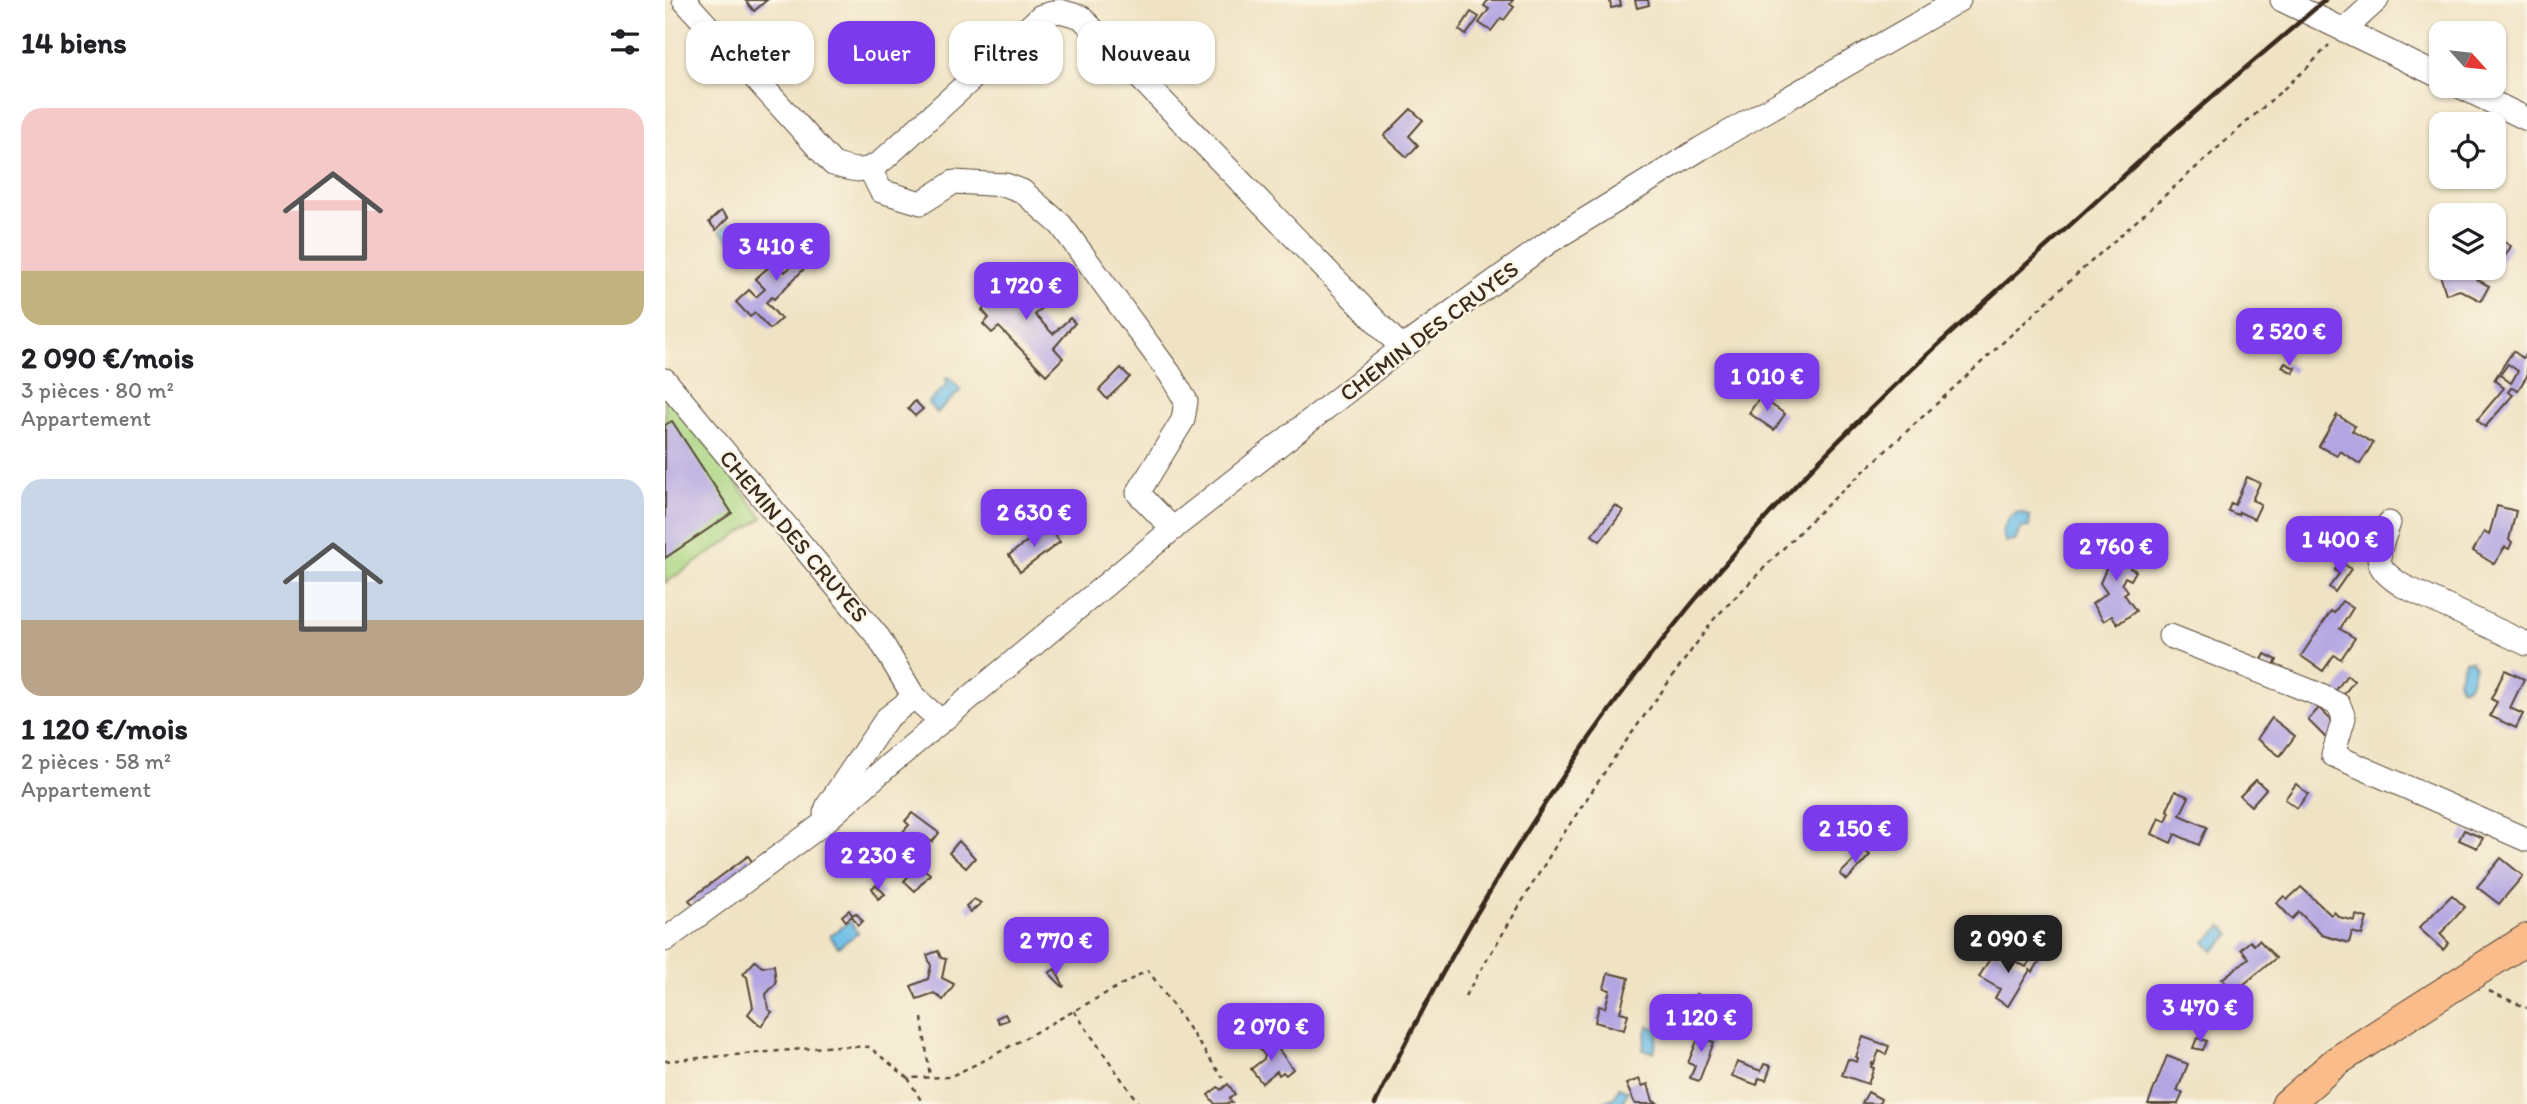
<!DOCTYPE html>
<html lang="fr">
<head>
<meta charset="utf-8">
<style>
	:root { --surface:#fff; --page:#f2f2f2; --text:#202124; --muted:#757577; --accent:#7c3aed }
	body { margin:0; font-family:Itim,sans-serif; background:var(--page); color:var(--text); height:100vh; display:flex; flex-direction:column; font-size:26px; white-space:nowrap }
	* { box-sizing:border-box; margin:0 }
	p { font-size:23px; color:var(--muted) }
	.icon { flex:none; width:38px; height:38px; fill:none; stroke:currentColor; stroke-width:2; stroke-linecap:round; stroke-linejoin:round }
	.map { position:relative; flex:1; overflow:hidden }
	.panel { display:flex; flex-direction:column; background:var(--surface); width:665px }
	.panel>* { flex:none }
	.guide { position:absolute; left:21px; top:21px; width:665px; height:63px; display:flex; gap:14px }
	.needle { width:46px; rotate:117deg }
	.controls { position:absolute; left:1764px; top:21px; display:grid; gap:14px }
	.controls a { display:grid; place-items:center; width:77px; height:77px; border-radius:14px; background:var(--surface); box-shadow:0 2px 5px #0004; font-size:35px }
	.price { position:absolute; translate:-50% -60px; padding:0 16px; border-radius:14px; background:var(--accent); color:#fff; font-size:23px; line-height:46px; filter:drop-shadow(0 2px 4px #0008) }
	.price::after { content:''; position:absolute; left:50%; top:42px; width:21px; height:16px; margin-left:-10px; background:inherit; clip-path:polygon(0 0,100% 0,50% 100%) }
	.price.selected { background:#222; color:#fff }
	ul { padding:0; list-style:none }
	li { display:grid; align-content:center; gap:14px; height:371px; padding:0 21px }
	li span { display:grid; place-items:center; height:217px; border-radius:21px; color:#555 }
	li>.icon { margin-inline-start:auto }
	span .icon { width:126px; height:126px; fill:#fffc; stroke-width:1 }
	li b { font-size:30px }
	h2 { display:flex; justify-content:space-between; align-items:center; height:84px; padding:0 21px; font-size:30px }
	.pill { padding:0 24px; border-radius:21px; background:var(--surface); box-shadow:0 2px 5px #0004; font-size:24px; line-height:63px }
	.pill.selected { background:var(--accent); color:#fff }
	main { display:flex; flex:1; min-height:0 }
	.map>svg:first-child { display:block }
	.green { fill:#a8d480; stroke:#727f4f; stroke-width:2 }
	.water { fill:#6dbfe8; stroke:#547483; stroke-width:2 }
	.building { fill:#b3a5e2; fill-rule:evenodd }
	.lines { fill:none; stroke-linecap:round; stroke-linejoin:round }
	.minor-casing { stroke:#564637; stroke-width:25 }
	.major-casing { stroke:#564637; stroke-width:32 }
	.path { stroke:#564637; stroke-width:2.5; stroke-dasharray:5 5; stroke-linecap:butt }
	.minor { stroke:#fff; stroke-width:23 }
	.major { stroke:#f9bc8a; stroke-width:30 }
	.rail { stroke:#3b2a1e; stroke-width:4.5 }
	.labels { text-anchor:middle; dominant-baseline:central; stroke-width:5; stroke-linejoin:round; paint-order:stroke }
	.street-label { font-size:23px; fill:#3b2a1e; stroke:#fcf5e5 }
</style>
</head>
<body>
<main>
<section class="panel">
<h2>14 biens<svg class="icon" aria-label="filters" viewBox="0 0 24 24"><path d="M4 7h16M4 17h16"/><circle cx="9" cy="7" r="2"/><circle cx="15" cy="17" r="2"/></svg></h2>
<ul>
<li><span style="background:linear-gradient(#f6c9c9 75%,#c2b280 0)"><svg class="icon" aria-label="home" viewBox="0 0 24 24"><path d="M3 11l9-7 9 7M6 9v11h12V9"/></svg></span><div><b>2 090 €/mois</b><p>3 pièces · 80 m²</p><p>Appartement</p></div></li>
<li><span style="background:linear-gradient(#c9d6e8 65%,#b9a48a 0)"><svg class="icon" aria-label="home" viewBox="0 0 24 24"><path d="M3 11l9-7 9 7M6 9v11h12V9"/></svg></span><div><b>1 120 €/mois</b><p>2 pièces · 58 m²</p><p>Appartement</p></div></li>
</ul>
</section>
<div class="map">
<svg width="1862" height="1104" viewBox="0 0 1862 1104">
	<rect width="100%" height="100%" fill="#fcf5e5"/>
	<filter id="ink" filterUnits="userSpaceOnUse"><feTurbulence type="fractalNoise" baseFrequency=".0143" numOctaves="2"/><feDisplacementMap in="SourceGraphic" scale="14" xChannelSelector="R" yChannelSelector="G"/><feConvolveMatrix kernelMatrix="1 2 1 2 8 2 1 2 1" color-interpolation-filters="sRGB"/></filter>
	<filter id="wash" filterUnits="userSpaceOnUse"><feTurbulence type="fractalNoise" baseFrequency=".00686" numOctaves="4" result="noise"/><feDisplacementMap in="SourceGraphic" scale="28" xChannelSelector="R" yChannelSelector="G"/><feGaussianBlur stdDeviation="1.57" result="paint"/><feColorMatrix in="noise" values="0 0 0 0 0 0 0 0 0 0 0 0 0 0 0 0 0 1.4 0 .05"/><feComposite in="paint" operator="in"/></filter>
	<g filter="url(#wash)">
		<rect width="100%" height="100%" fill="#f0e3c4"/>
		<polygon class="green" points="0,390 98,518 0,583"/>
		<g class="water">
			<polygon points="64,223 88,249 80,257 55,231"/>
			<polygon points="283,377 296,390 272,413 263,403 283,384 280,380"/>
			<path d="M1355,512l10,4 -1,11 -8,1 -6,13 -9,1 -4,-10c4,-8 8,-19 18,-20z"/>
			<polygon points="1806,660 1810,665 1805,684 1801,687 1796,687 1793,680 1800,661"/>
			<polygon points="185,921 193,933 173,947 165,936"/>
			<polygon points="1557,926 1566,934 1548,951 1540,942"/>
			<polygon points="559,1012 566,1017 574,1032 567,1037 557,1028 552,1017"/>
			<polygon points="983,1026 994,1029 989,1052 978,1050"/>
			<polygon points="954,1087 963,1091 959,1100 962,1104 934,1104 950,1097"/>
		</g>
		<g id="blocks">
			<g class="building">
				<polygon points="80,0 102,0 89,11"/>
				<polygon points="823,0 848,0 845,4 849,7 839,20 836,18 826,31 814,23 824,9 819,6"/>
				<polygon points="945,0 955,0 956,6 946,8"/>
				<polygon points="970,0 983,0 984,5 972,8"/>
				<polygon points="806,12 814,17 801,35 794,30"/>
				<polygon points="746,109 758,120 744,136 753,145 742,157 719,136"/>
				<polygon points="56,211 63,218 51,230 44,222"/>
				<polygon points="1829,236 1846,246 1838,260 1829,255"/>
				<path d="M135,240l16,17 -42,42 -2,-2 -6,5 15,17 -11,10 -15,-16 -5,4 -14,-15 13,-12 7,7 9,-8 -10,-10zM122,256l7,8 -9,8 -7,-8z"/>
				<polygon points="1792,268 1822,268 1819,273 1815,271 1811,279 1824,286 1816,301 1795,290 1781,294 1775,275 1790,271"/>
				<polygon points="360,271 382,294 374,303 378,307 370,315 388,334 405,318 410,323 389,348 398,358 381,375 334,327 327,333 318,324 324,318 317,310"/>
				<path d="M1848,351l10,7 4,-7v25l-9,14 -7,-2 -3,4 5,3 -28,32 -8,-7 27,-32 -10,-8zM1843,364l10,7 -7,12 -11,-8z"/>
				<polygon points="1620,363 1630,368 1628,373 1617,367"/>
				<polygon points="456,368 465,377 442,399 434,390"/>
				<polygon points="1095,397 1120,414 1109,430 1084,413"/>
				<polygon points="250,401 258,409 250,416 243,409"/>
				<polygon points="1672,415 1690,426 1687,431 1708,443 1695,464 1675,451 1672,456 1654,446"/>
				<polygon points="7,421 67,513 0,558 0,425"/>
				<polygon points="1582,477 1595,483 1587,500 1596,504 1589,519 1574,512 1573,515 1563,511 1566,503 1570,505"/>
				<polygon points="950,505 958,511 935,541 927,535"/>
				<polygon points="1832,506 1851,511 1844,540 1847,542 1844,549 1840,547 1829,564 1808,551 1819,532 1824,535"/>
				<polygon points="383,526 395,542 355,572 344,555"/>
				<polygon points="1449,537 1470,547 1462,562 1466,564 1465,568 1471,571 1466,580 1460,577 1457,583 1463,591 1459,594 1471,611 1453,624 1447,616 1439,621 1427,604 1442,593 1435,583 1444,562 1438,559"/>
				<polygon points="1676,562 1686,569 1670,592 1664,587 1674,574 1670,570"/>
				<polygon points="1677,601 1688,608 1675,629 1690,638 1676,659 1669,655 1658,671 1636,656 1666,611 1669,613"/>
				<polygon points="1600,654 1612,660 1608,668 1596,662"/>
				<polygon points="1840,670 1859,679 1845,708 1858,714 1851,728 1825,716 1832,702 1826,699"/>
				<polygon points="1682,675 1689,681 1676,698 1669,693"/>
				<polygon points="1654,708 1674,728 1662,739 1643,720"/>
				<polygon points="1607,718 1630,736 1615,756 1592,739"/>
				<polygon points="1591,780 1601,789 1586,806 1575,796"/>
				<polygon points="1631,784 1643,794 1632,808 1620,799"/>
				<polygon points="1510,791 1524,797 1515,815 1542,827 1534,845 1510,834 1506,843 1487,834 1494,818 1501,821 1505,812 1502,810"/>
				<polygon points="247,813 274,833 267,842 262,838 241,860 246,864 238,873 228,864 229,861 215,847 223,838 228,843 244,825 240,821"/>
				<polygon points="1799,830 1818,838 1812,848 1794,840"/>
				<polygon points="294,841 310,858 301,868 284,853"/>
				<polygon points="1199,850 1205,855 1182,880 1175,874"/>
				<polygon points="83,856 89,864 29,906 24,900"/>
				<polygon points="1836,858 1858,876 1834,904 1812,887"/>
				<polygon points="254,865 265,874 250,891 239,881"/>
				<polygon points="211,885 220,894 213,899 207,888"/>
				<polygon points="1636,887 1666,915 1669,912 1674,917 1690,921 1691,915 1702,918 1697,935 1687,932 1684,943 1657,935 1634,912 1627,919 1612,903 1619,896 1623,899"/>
				<polygon points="1787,895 1800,907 1775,934 1784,943 1778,950 1754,928"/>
				<polygon points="309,899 316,903 305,913 301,906"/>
				<polygon points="184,910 187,915 191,913 198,921 193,925 187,916 181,921 177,916"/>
				<polygon points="1594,940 1611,958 1578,985 1581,989 1573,997 1557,979 1584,958 1576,949 1585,941 1589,945"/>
				<polygon points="1330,950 1361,967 1371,951 1378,955 1368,972 1365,970 1343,1006 1330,998 1335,989 1314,977"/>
				<polygon points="273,951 276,958 281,959 277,978 289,984 287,988 278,1000 269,993 252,999 246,986 263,979 266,966 262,955"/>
				<polygon points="90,961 97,967 109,965 111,983 101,994 103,1009 107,1012 96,1026 83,1014 88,1007 82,977 78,974"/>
				<polygon points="390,969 399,986 398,987 384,973"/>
				<polygon points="943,973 964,978 955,1012 963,1014 959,1030 930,1022 934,1006 940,1008 945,990 939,988"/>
				<polygon points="1031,994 1050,1001 1041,1026 1031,1022 1029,1028 1019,1024"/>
				<polygon points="340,1014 343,1020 334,1023 331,1018"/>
				<polygon points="1037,1029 1048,1033 1045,1041 1049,1042 1034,1081 1025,1078 1030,1066 1023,1063"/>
				<polygon points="1198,1037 1224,1046 1221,1054 1214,1051 1209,1064 1207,1063 1206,1067 1209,1068 1203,1084 1177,1075 1183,1059 1192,1062 1193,1058 1191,1057"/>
				<polygon points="1532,1038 1542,1041 1538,1050 1528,1048"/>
				<polygon points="606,1039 628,1069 621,1075 618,1072 614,1075 612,1071 597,1083 586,1069 599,1059 600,1056 594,1048"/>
				<polygon points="1502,1056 1523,1064 1512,1091 1518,1093 1513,1104 1483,1104"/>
				<polygon points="1072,1062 1096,1071 1099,1064 1106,1066 1101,1080 1094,1078 1092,1085 1067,1076"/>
				<polygon points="974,1079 977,1086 983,1084 988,1101 994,1104 970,1104 961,1084"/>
				<polygon points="563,1084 570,1094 564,1099 567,1103 550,1104 543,1095 553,1087 556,1090"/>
				<polygon points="1203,1092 1216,1099 1214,1104 1197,1103"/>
			</g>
		</g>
	</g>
	<g filter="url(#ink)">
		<use href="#blocks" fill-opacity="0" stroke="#564637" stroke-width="2"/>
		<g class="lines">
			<g class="minor-casing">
				<g id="minor">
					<path d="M19,0l149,164c21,7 32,10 50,-4l158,-144 19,-5 21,6 321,331"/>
					<polyline points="1617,0 1776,77"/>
					<polyline points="1679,30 1712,0"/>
					<polyline points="1794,86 1862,119"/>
					<polyline points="205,169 216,191 256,203 289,182 341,185 357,191 396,225 505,374 521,401 518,420 473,493 508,529"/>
					<polyline points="0,380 214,638 249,697"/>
					<path d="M1724,523c-12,34 -19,42 14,63l124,58"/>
					<polyline points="1505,636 1650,693 1674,705 1679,718 1668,755 1862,840"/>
					<polyline points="160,813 163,805 222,718 249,697 276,721"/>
					<polyline points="0,940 155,826 225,764 515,523 737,348 884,242 1035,149 1294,0"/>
				</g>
			</g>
			<g class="major-casing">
				<polyline id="major" points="1622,1104 1672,1061 1862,939"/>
			</g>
			<g class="path">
				<polyline points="1824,991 1862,1008"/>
				<polyline points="800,996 893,842 951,755 1049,619 1147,519 1400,285 1643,67 1664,45"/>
				<polyline points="409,1011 474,1104"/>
				<polyline points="257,1018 265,1077"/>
				<polyline points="0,1061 172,1046 204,1047 243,1078 284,1077 320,1060 483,970 558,1078"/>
				<polyline points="243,1078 258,1104"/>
			</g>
			<use href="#minor" class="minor"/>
			<use href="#major" class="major"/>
			<path class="rail" d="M710,1104c104,-215 236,-417 397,-593 86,-95 181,-181 276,-266 54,-48 105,-98 159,-144 39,-34 79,-67 118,-101"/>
		</g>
	</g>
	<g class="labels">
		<g class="street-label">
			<text transform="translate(764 331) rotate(-37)">CHEMIN DES CRUYES</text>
			<text transform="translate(129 536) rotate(50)">CHEMIN DES CRUYES</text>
		</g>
	</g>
</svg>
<div class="controls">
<a><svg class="needle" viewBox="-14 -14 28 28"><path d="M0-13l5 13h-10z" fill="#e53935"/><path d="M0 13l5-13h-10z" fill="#757577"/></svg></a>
<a><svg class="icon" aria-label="locate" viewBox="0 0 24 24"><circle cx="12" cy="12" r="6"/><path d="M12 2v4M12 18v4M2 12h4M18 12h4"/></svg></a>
<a><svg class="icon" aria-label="layers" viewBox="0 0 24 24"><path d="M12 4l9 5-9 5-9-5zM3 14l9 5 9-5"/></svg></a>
</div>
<b class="price" style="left:111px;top:283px">3 410 €</b>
<b class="price" style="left:361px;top:322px">1 720 €</b>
<b class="price" style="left:1624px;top:368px">2 520 €</b>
<b class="price" style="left:1102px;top:413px">1 010 €</b>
<b class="price" style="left:369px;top:549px">2 630 €</b>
<b class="price" style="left:1675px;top:576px">1 400 €</b>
<b class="price" style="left:1451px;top:583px">2 760 €</b>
<b class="price" style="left:1190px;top:865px">2 150 €</b>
<b class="price" style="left:213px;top:892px">2 230 €</b>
<b class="price selected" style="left:1343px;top:975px">2 090 €</b>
<b class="price" style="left:391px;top:977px">2 770 €</b>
<b class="price" style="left:1535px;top:1044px">3 470 €</b>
<b class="price" style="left:1036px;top:1054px">1 120 €</b>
<b class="price" style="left:606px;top:1063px">2 070 €</b>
<div class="guide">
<a class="pill">Acheter</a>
<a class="pill selected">Louer</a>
<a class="pill">Filtres</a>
<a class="pill">Nouveau</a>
</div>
</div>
</main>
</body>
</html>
